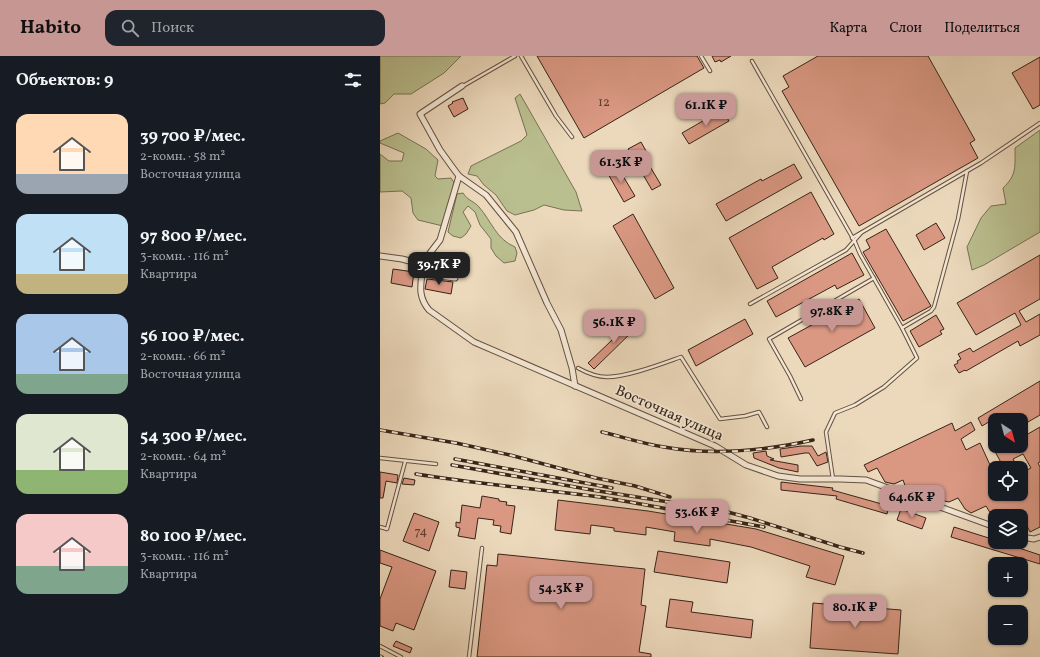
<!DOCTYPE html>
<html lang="ru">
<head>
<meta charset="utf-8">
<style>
	:root { --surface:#171b24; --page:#20242c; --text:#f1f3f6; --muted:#9ea1a6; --accent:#c59692 }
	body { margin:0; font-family:Vollkorn,serif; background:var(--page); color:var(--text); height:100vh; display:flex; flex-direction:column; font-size:15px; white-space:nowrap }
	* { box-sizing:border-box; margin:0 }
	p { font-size:13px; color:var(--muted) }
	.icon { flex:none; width:22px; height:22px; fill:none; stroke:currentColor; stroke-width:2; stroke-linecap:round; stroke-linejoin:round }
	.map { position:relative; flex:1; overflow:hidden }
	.sheet { display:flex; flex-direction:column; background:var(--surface); width:380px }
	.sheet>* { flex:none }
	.needle { width:26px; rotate:144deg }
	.buttons { position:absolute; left:608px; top:357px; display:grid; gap:8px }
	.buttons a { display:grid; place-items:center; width:40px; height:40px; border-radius:8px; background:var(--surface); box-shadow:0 1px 3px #0004; font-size:20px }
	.price { position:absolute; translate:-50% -34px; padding:0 9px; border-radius:8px; background:var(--accent); color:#111; font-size:13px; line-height:26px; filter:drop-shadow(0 1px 2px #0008) }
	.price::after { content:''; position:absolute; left:50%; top:24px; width:12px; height:9px; margin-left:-6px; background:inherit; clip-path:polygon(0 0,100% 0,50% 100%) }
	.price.current { background:#222; color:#fff }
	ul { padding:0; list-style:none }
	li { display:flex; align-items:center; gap:12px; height:100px; padding:0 16px }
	li span { display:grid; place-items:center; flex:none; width:112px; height:80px; border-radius:12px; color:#555 }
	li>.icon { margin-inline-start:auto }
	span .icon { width:48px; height:48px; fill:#fffc; stroke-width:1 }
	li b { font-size:17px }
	h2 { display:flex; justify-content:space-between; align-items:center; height:48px; padding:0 16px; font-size:17px }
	header { display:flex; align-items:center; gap:24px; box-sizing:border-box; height:56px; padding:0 20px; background:var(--accent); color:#111 }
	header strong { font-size:19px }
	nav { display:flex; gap:22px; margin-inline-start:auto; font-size:14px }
	.search { width:280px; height:36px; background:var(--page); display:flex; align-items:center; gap:10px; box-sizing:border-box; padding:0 14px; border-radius:12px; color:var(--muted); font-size:15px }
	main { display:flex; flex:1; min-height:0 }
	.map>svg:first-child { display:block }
	.green { fill:#babf8f; stroke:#787254 }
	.building { fill:#da9883; stroke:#372418 }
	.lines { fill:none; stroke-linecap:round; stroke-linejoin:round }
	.lane-casing { stroke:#645141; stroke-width:4.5 }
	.street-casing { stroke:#645141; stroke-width:7 }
	.lane { stroke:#f3e6d3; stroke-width:2.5 }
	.street { stroke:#f3e6d3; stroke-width:5 }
	.rail-casing { stroke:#372418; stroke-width:3.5 }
	.rail { stroke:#f3e6d3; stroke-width:2; stroke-dasharray:6; stroke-linecap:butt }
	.labels { text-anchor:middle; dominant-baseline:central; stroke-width:3.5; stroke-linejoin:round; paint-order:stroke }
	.number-label { font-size:13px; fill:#604133 }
	.street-label { font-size:15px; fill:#372418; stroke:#f3e6d3 }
</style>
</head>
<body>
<header>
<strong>Habito</strong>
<div class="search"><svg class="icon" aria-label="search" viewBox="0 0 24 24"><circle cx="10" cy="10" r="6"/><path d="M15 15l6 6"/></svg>Поиск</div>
<nav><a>Карта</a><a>Слои</a><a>Поделиться</a></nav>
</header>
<main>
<section class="sheet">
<h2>Объектов: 9<svg class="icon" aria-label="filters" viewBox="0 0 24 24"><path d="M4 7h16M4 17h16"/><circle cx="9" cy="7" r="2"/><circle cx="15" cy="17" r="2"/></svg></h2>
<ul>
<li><span style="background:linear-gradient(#ffd9b3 75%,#9aa5b1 0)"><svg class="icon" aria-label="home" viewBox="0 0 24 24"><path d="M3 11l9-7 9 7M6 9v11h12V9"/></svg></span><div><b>39 700 ₽/мес.</b><p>2-комн. · 58 m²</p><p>Восточная улица</p></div></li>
<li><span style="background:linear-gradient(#bfe0f5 75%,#c2b280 0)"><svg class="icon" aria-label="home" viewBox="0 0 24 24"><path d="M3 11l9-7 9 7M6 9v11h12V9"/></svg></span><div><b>97 800 ₽/мес.</b><p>3-комн. · 116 m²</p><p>Квартира</p></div></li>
<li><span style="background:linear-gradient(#a9c7e8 75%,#7fa58c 0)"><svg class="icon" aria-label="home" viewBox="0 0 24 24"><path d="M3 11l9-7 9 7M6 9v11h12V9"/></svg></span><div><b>56 100 ₽/мес.</b><p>2-комн. · 66 m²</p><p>Восточная улица</p></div></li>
<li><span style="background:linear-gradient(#dfe7d0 70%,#8fb573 0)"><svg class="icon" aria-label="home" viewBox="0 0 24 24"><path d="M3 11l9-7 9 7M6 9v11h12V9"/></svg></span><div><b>54 300 ₽/мес.</b><p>2-комн. · 64 m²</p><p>Квартира</p></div></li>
<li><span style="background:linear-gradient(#f6c9c9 65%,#7fa58c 0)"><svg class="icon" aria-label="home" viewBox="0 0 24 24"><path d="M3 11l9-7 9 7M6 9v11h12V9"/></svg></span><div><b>80 100 ₽/мес.</b><p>3-комн. · 116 m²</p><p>Квартира</p></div></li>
</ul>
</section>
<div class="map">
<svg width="660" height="601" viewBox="0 0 660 601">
	<rect width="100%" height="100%" fill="#ecd9bc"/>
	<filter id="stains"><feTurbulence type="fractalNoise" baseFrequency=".005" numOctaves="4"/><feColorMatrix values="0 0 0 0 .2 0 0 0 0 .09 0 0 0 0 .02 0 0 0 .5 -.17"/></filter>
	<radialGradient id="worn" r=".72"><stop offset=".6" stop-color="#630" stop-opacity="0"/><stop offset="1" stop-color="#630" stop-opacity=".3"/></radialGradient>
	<g class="green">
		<polygon points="0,0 81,0 64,17 31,38 14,38 5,47 0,48"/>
		<polygon points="140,38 196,136 202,155 184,154 164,149 154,154 135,159 127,155 116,139 104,129 97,120 88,118 91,110 141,85 147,79 135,42"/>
		<path d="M660,74v102l-56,33 -12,5 -5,-23 14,-29 10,-12 15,-2 -3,-16c14,-13 12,-22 12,-40z"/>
		<polygon points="18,77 46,93 58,104 55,120 58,123 71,122 75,128 63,170 38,164 33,157 31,142 22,135 0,136 0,98 9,105 22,105 24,97 0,87 0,85"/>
		<path d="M83,137c5,8 11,8 16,14 13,15 17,32 36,40l2,6 -2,8 -11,2 -8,-7 -5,-8v-9l-11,-14 -5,-13 -7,-6 -5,6 8,14 -5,8 -5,4 -8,-2 -5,-4 9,-38z"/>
	</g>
	<g class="building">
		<polygon points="157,0 317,0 324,12 204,82"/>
		<polygon points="332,0 351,0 341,6 340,4 335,6"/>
		<polygon points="438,0 548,0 595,84 590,87 598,102 479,170 402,35 409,31 403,20"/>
		<polygon points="660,1 660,49 653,53 632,17"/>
		<polygon points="83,42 88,53 74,61 68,50 73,47 72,46"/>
		<polygon points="342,54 349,65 309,88 302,77"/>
		<polygon points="261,86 266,95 262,97 281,129 272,134 248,93"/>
		<polygon points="414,108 422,122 346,165 336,148 381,123 382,125"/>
		<polygon points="237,110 255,140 244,146 227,116"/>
		<polygon points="431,136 454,178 444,184 443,182 392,211 398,222 377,233 349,182"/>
		<polygon points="253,158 294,232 275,243 233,170"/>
		<polygon points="556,167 565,182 544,194 536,179"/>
		<polygon points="506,173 551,250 523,265 483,196 490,192 486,184"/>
		<polygon points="472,197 484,219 457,233 455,229 396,261 387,245"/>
		<polygon points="660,199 660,243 639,255 646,266 660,258 660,279 640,290 638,285 586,315 585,314 579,317 574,309 578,307 577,305 581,303 578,298 590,292 593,296 641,269 635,257 596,279 577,247"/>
		<polygon points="13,213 34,216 32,231 11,227"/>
		<polygon points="47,223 73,226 71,238 45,233"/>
		<polygon points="479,243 495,272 425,311 408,282"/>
		<polygon points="556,259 564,273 560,275 562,278 539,291 530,275"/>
		<polygon points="255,262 260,268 214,313 208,307"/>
		<polygon points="365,263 373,278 316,310 308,294"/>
		<polygon points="660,325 660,359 641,370 641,364 612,364 602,370 598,362"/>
		<polygon points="591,366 595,374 581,383 586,394 600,387 615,420 615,438 641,438 641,417 651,412 643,398 633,403 638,412 624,412 612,390 641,390 641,382 660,371 660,406 658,407 660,411 660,471 650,476 647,470 644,472 641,467 641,456 633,460 612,460 606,450 591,457 585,453 578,442 569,446 555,443 549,434 540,438 527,435 523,424 514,428 505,426 497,412 488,416 484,409 572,367 575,375"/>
		<polygon points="421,390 432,390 438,400 446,396 448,406 437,410 429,397 425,397 401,401 400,393"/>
		<polygon points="386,395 387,400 394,403 390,404 418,409 418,416 399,412 374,402 373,397"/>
		<polygon points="0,416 18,419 17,427 6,425 3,442 0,442"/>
		<polygon points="24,422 35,424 34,429 22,428"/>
		<polygon points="401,426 453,432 452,434 509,450 507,458 456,443 457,440 401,434"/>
		<polygon points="102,440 119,443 119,445 127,446 126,449 135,450 131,478 120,476 121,470 113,469 114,464 98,462 95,483 78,480 80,472 76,471 76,466 80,467 82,449 100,452"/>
		<polygon points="178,444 268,455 376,473 464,500 455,529 426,521 430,510 371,491 330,483 330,490 294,485 295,476 266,471 266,479 234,475 234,472 211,469 210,478 175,474"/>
		<polygon points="521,453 546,462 542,473 517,464"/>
		<polygon points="34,457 59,466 49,495 23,485"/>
		<polygon points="574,471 615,484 615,486 621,486 660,499 660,508 571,481"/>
		<polygon points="0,494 56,515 34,574 16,567 13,575 0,570 0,543 12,511 0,507"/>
		<polygon points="278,495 350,506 347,527 274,516"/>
		<polygon points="118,498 265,513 261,549 266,550 259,596 271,598 271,601 97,601 107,509 117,510"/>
		<polygon points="71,514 87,516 85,533 69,531"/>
		<polygon points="290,543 313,546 311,556 373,564 371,582 286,571"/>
		<polygon points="433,547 521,554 518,598 430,592"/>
		<polygon points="16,585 32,592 30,597 13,590"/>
	</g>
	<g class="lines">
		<g class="lane-casing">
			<g id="lane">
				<polyline points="141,0 176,60 192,81"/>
				<polyline points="321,0 330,15"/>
				<polyline points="372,5 475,186 480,198 522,272 551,255 554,251 578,163 587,115"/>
				<polyline points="83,30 135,0"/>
				<polyline points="472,182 601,107 660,67"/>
				<polyline points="370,248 466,194 481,177"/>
				<path d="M198,312c9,5 19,9 29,9 20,0 54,-13 74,-20l39,62 25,-3 14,-4 8,15"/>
				<polyline points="421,343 410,320 389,283 494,222"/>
				<polyline points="0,402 56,408"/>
				<polyline points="453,423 446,376 455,357 475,349 504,331 537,302 522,272"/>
				<polyline points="0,471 7,473 25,406"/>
				<polyline points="0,590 21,601"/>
				<polyline points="89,601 102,492"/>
			</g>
		</g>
		<g class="street-casing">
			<g id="street">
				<polyline points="82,30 40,58 60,94 73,112 79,120 106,139 136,176 167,247 181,274 192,312 195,330"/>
				<polyline points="0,200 22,203 44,209 42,218 75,222"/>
				<polyline points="44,209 47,201 60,184 79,120"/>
				<path d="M42,218c-2,14 -3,24 7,36l45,32 241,104 31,19 32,11 22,3h40l26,1 129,47"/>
				<polyline points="641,481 654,483 660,481"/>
			</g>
		</g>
		<use href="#lane" class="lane"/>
		<use href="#street" class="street"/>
		<g class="rail-casing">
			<g id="rail">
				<polyline points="0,374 76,387 130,399 216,422 255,430 290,441"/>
				<path d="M222,376c21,5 41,12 62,15 51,9 100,4 149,-7"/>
				<polyline points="75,403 232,432"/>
				<polyline points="72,409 212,434 340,454 370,462 460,491 483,497"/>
				<path d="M36,418c61,10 122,15 184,23 55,9 109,20 164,30"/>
				<polyline points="0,600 2,601"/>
			</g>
		</g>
		<use href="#rail" class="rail"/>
	</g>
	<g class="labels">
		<g class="number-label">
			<text x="224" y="47">12</text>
			<text x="41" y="476">74</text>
		</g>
		<g class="street-label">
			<text transform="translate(289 358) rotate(24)">Восточная улица</text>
		</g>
	</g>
	<rect width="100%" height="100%" filter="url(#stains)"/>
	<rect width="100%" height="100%" fill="url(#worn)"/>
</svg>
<div class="buttons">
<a><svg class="needle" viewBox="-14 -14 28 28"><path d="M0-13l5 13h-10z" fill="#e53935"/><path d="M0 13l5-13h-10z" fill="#9ea1a6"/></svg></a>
<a><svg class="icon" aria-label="locate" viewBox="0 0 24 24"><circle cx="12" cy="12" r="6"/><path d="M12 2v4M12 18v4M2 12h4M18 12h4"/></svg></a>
<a><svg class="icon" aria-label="layers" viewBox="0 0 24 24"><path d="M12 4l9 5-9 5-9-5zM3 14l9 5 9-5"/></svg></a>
<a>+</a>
<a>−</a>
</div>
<b class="price" style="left:326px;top:71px">61.1K ₽</b>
<b class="price" style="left:241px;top:128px">61.3K ₽</b>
<b class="price current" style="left:59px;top:230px">39.7K ₽</b>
<b class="price" style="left:452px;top:277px">97.8K ₽</b>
<b class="price" style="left:234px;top:288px">56.1K ₽</b>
<b class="price" style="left:532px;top:463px">64.6K ₽</b>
<b class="price" style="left:317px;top:478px">53.6K ₽</b>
<b class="price" style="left:181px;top:554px">54.3K ₽</b>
<b class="price" style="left:475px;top:573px">80.1K ₽</b>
</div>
</main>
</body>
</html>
